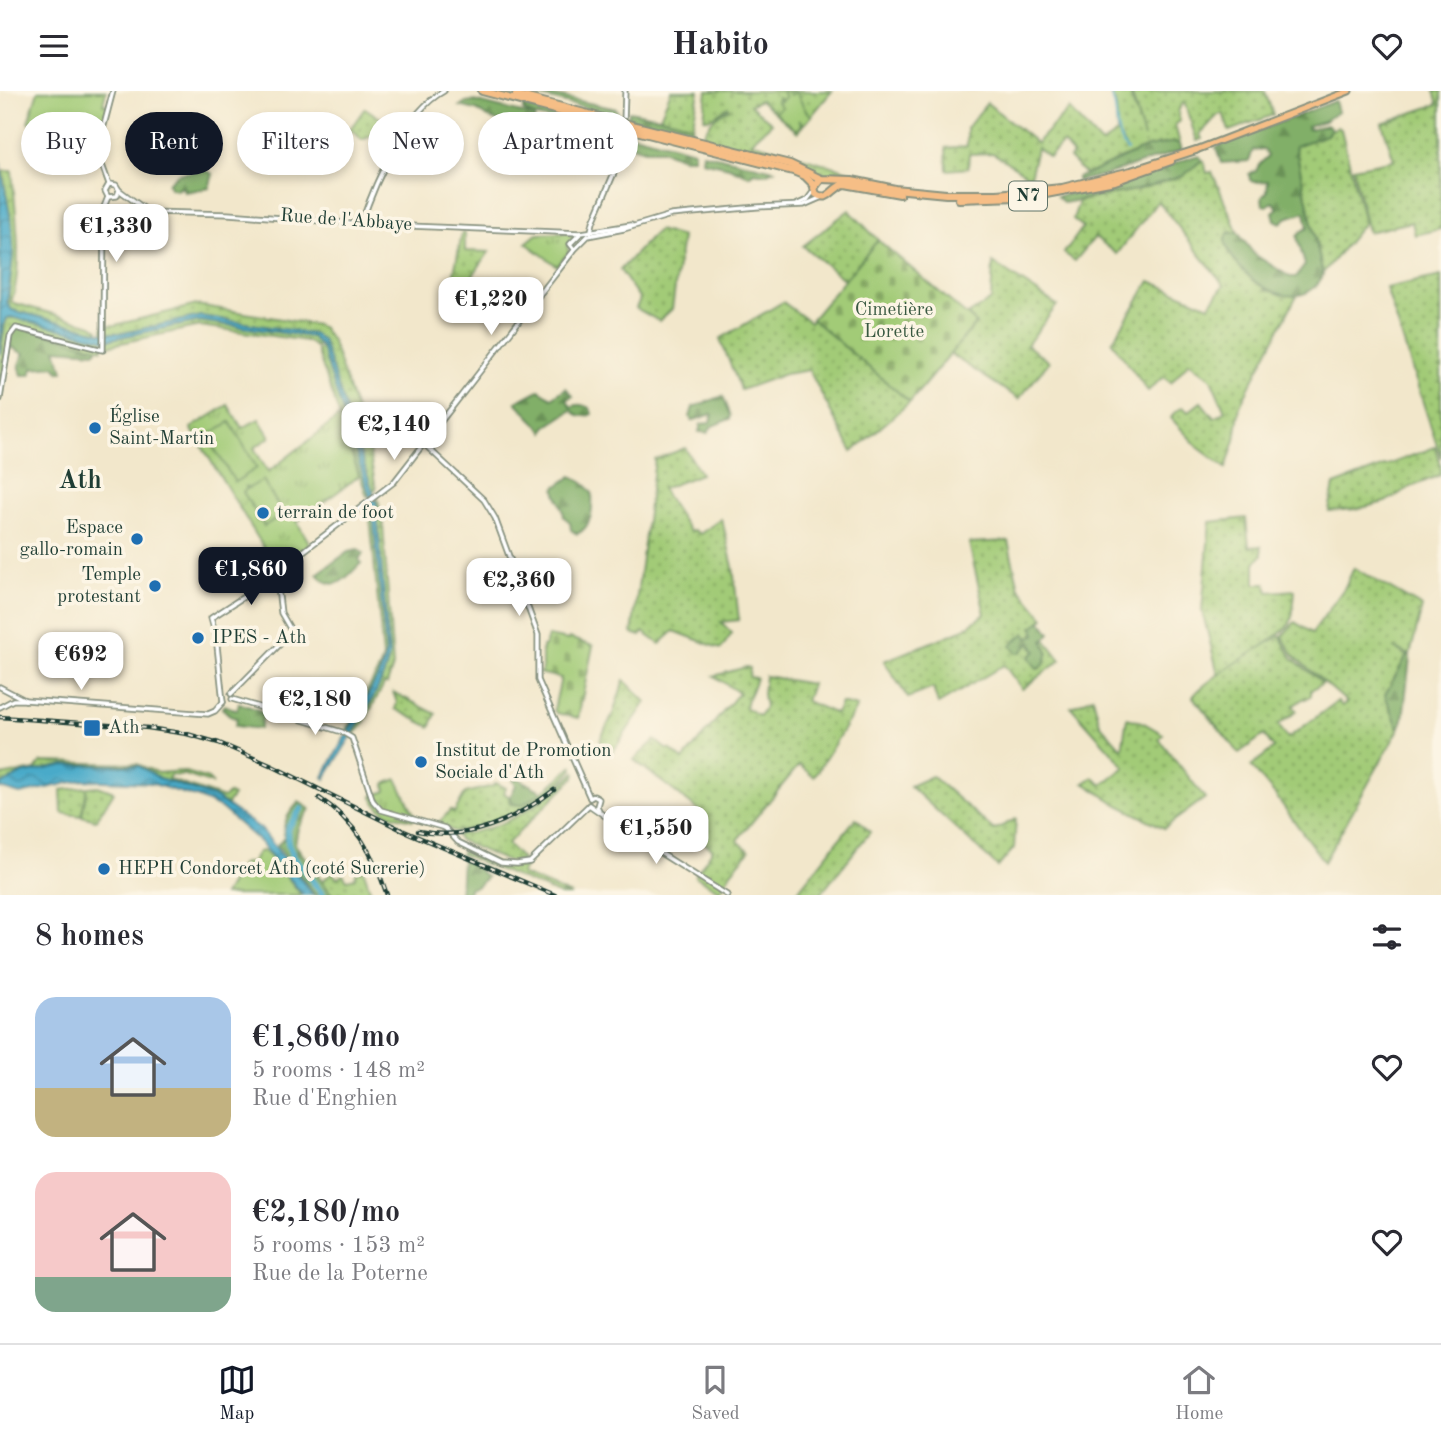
<!DOCTYPE html>
<html lang="en">
<head>
<meta charset="utf-8">
<style>
	:root { --surface:#fff; --page:#f7f7f7; --text:#2b2b33; --muted:#7c7c81; --line:#e1e1e2; --accent:#111827 }
	body { margin:0; font-family:"Old Standard TT",serif; background:var(--page); color:var(--text); height:100vh; display:flex; flex-direction:column; font-size:26px; white-space:nowrap }
	* { box-sizing:border-box; margin:0 }
	p { font-size:23px; color:var(--muted) }
	.icon { flex:none; width:38px; height:38px; fill:none; stroke:currentColor; stroke-width:2; stroke-linecap:round; stroke-linejoin:round }
	.map { position:relative; height:804px; overflow:hidden }
	.drawer { display:flex; flex-direction:column; background:var(--surface); flex:1 }
	.drawer>* { flex:none }
	.hud { position:absolute; left:21px; top:21px; width:700px; height:63px; display:flex; gap:14px }
	.price { position:absolute; translate:-50% -60px; padding:0 16px; border-radius:14px; background:#fff; color:#222; font-size:23px; line-height:46px; filter:drop-shadow(0 2px 4px #0008) }
	.price::after { content:''; position:absolute; left:50%; top:42px; width:21px; height:16px; margin-left:-10px; background:inherit; clip-path:polygon(0 0,100% 0,50% 100%) }
	.price.active { background:var(--accent); color:#fff }
	ul { padding:0; list-style:none }
	li { display:flex; align-items:center; gap:21px; height:175px; padding:0 35px }
	li span { display:grid; place-items:center; flex:none; width:196px; height:140px; border-radius:21px; color:#555 }
	li>.icon { margin-inline-start:auto }
	span .icon { width:84px; height:84px; fill:#fffc; stroke-width:1 }
	li b { font-size:30px }
	h2 { display:flex; justify-content:space-between; align-items:center; height:84px; padding:0 35px; font-size:30px }
	.pill { padding:0 24px; border-radius:32px; background:var(--surface); box-shadow:0 4px 10px #0003; font-size:24px; line-height:63px }
	.pill.active { background:var(--accent); color:#fff }
	header { display:flex; justify-content:space-between; align-items:center; height:91px; padding:0 35px; background:var(--surface); font-size:32px; font-weight:700 }
	.tab-bar { display:flex; justify-content:space-around; align-items:center; height:98px; border-top:2px solid var(--line); background:var(--surface); font-size:19px; color:var(--muted) }
	.tab-bar a { display:grid; justify-items:center; gap:4px }
	.tab-bar .active { color:var(--accent) }
	.map>svg:first-child { display:block }
	.grass { fill:url(#grass-dots); stroke:#608456; stroke-width:2 }
	.forest { fill:url(#forest-firs); stroke:#50764e; stroke-width:2 }
	.cemetery { fill:url(#cemetery-stones); stroke:#608456; stroke-width:2 }
	.park { fill:url(#park-tufts); stroke:#608456; stroke-width:2 }
	.garden { fill:#a2cb77; stroke:#608456; stroke-width:2 }
	.water { fill:url(#water-waves); stroke:#34747e; stroke-width:2 }
	.lines { fill:none; stroke-linecap:round; stroke-linejoin:round }
	.stream { stroke:#4aaac9; stroke-width:2 }
	.river { stroke:#4aaac9; stroke-width:6 }
	.tertiary-casing { stroke:#889280; stroke-width:7 }
	.primary-casing { stroke:#889280; stroke-width:9 }
	.trunk-casing { stroke:#889280; stroke-width:10 }
	.tertiary { stroke:#fff; stroke-width:3.5 }
	.primary { stroke:#f6be86; stroke-width:5 }
	.trunk { stroke:#f6be86; stroke-width:6 }
	.rail-casing { stroke:#1f3d34; stroke-width:4.5 }
	.rail { stroke:#fcf5e5; stroke-width:2; stroke-dasharray:5; stroke-linecap:butt }
	.trunk-bridge-casing { stroke:#889280; stroke-width:10; stroke-linecap:butt }
	.trunk-bridge { stroke:#f6be86; stroke-width:6 }
	.poi-dot { fill:#1f6fb2; stroke:#fcf5e5; stroke-width:2.5 }
	.labels { text-anchor:middle; dominant-baseline:central; stroke-width:7; stroke-linejoin:round; paint-order:stroke }
	.shield { fill:#fcf5e5; stroke:#617469; stroke-width:2 }
	.shield-label { font-size:18px; font-weight:bold; fill:#1f3d34 }
	.street-label { font-size:19px; fill:#1f3d34; stroke:#fcf5e5 }
	.park-label { font-size:19px; fill:#395941; stroke:#fcf5e5 }
	.poi-label { font-size:19px; fill:#1f3d34; stroke:#fcf5e5; text-anchor:start }
	.district-label { font-size:26px; font-weight:bold; fill:#1f3d34; stroke:#fcf5e5 }
</style>
</head>
<body>
<header><svg class="icon" aria-label="menu" viewBox="0 0 24 24"><path d="M4 6h16M4 12h16M4 18h16"/></svg>Habito<svg class="icon" aria-label="heart" viewBox="0 0 24 24"><path d="M12 20l-8-8c-3-5 5-10 8-4 3-6 11-1 8 4z"/></svg></header>
<div class="map">
<svg width="1441" height="804" viewBox="0 0 1441 804">
	<defs>
		<pattern id="grass-dots" width="8" height="8" patternUnits="userSpaceOnUse" patternTransform="scale(1.75)"><rect width="8" height="8" fill="#a2cb77"/><path d="M2 2h.1M6 6h.1" fill="none" stroke="#83a662" stroke-width="1.8" stroke-linecap="round"/></pattern>
		<pattern id="forest-firs" width="22" height="20" patternUnits="userSpaceOnUse" patternTransform="scale(1.75)"><rect width="22" height="20" fill="#81af68"/><path d="M5 1l3.5 6h-7zM16 11l3.5 6h-7z" fill="#699056"/></pattern>
		<pattern id="cemetery-stones" width="16" height="16" patternUnits="userSpaceOnUse" patternTransform="scale(1.75)"><rect width="16" height="16" fill="#a2cb77"/><path d="M2 7V4a2 2 0 0 1 4 0v3zM10 15v-3a2 2 0 0 1 4 0v3z" fill="#83a662"/></pattern>
		<pattern id="park-tufts" width="24" height="20" patternUnits="userSpaceOnUse" patternTransform="scale(1.75)"><rect width="24" height="20" fill="#a2cb77"/><path d="M3 7l-1-3M5 7V3M7 7l1-3M15 17l-1-3M17 17v-4M19 17l1-3" fill="none" stroke="#83a662"/></pattern>
		<pattern id="water-waves" width="16" height="10" patternUnits="userSpaceOnUse" patternTransform="scale(1.75)"><rect width="16" height="10" fill="#4aaac9"/><path d="M0 5q4-4 8 0t8 0" fill="none" stroke="#3d8ca4"/></pattern>
	</defs>
	<rect width="100%" height="100%" fill="#fcf5e5"/>
	<filter id="ink" filterUnits="userSpaceOnUse"><feTurbulence type="fractalNoise" baseFrequency=".0143" numOctaves="2"/><feDisplacementMap in="SourceGraphic" scale="14" xChannelSelector="R" yChannelSelector="G"/><feConvolveMatrix kernelMatrix="1 2 1 2 8 2 1 2 1" color-interpolation-filters="sRGB"/></filter>
	<filter id="wash" filterUnits="userSpaceOnUse"><feTurbulence type="fractalNoise" baseFrequency=".00686" numOctaves="4" result="noise"/><feDisplacementMap in="SourceGraphic" scale="28" xChannelSelector="R" yChannelSelector="G"/><feGaussianBlur stdDeviation="1.57" result="paint"/><feColorMatrix in="noise" values="0 0 0 0 0 0 0 0 0 0 0 0 0 0 0 0 0 1.4 0 .05"/><feComposite in="paint" operator="in"/></filter>
	<g filter="url(#wash)">
		<rect width="100%" height="100%" fill="#f2e7cb"/>
		<g class="grass">
			<polygon points="671,0 699,0 692,38 690,35 659,28"/>
			<path d="M707,0h125l-34,41 -38,-32 -10,5 22,18 -21,19 91,27 12,5 -1,4 -35,-2 -26,-15 -90,-24c6,-14 13,-21 27,-28l-1,-2 -19,12 -5,-1z"/>
			<path d="M1110,0h19l15,47 -13,-47h134l8,24 -44,16 -6,-18 -5,2 -18,19 2,5 -5,2 -13,-39 -6,9 2,10 -5,4 5,19c-21,-7 -73,21 -94,31l-17,-17 4,-4 -10,-11 -14,14 -12,-9 -7,29 -37,-24 -24,1 -1,14 -21,2 -1,-22 21,-2v-18l20,-25 51,41 1,-4 30,-31 32,35 16,-11 10,17 -10,-17 -1,-26z"/>
			<polygon points="1434,0 1441,0 1441,138 1415,144 1412,131 1368,141 1353,77 1394,69 1382,32 1438,13"/>
			<polygon points="365,17 383,29 374,44 362,49 350,38"/>
			<polygon points="1338,36 1341,38 1364,132 1323,182 1295,55 1327,44 1331,39"/>
			<polygon points="318,51 343,70 328,86 306,71"/>
			<polygon points="1199,69 1203,69 1207,82 1212,81 1238,142 1230,141 1266,199 1297,204 1240,314 1235,349 1226,377 1199,357 1171,327 1174,322 1183,316 1188,321 1201,311 1214,327 1225,320 1211,288 1189,271 1171,292 1163,286 1148,300 1112,251 1150,190 1209,215 1224,194 1158,110 1117,163 1095,146 1075,170 1064,162 1083,136 1073,128 1079,110 1136,99 1183,85"/>
			<path d="M3,80h9c3,35 12,98 -1,131l81,23 6,4v3l-86,-22 -4,-4 5,-58z"/>
			<polygon points="849,119 878,149 845,189 803,155"/>
			<polygon points="658,139 682,146 672,218 659,230 636,217 640,208 620,179"/>
			<polygon points="462,142 465,142 465,160 489,161 471,187 453,187"/>
			<polygon points="993,172 1057,214 1027,254 1049,271 1019,308 950,263 976,232 968,224 991,209"/>
			<polygon points="1441,185 1441,367 1386,197"/>
			<polygon points="783,211 810,231 812,228 910,311 852,361 809,279 785,283 741,299 720,248"/>
			<polygon points="197,214 317,234 323,237 332,250 368,354 376,398 367,405 317,259 324,255 314,243 201,225 123,242 103,242 103,235 115,234"/>
			<path d="M7,227h9l87,21v10l-82,-22 -8,3 -13,69c0,-25 0,-59 7,-81z"/>
			<polygon points="200,230 312,246 319,252 316,256 309,251 301,249 200,235 107,255 106,249"/>
			<polygon points="1435,356 1441,377 1440,384 1411,396 1385,411 1357,418 1329,420 1334,394"/>
			<polygon points="685,357 701,383 662,398 690,441 694,439 700,443 721,428 723,433 733,476 739,529 721,531 732,542 721,558 674,540 660,553 643,541 641,545 632,542 655,369"/>
			<polygon points="378,408 383,434 393,575 387,593 384,593 362,635 354,644 352,643 385,580 389,565 376,410"/>
			<polygon points="372,412 386,565 373,598 349,642 346,640 380,576 383,566 369,415"/>
			<path d="M1246,427l3,29 12,-1 1,9 -7,8v21h11l2,8 27,-2c-1,10 -1,23 -5,33 -5,10 -60,46 -72,51l-16,-64 8,-88z"/>
			<polygon points="1008,450 1019,497 1044,527 1033,536 1036,542 1028,548 1025,543 1011,554 1021,561 1030,552 1036,560 1038,578 1044,547 1061,569 1022,598 1004,574 938,613 933,597 908,607 884,570 962,539 985,523 969,452"/>
			<path d="M1354,477l68,39 -12,48 -16,-7 13,7 -22,40 14,34 -75,133 -48,-66 -25,-30 23,-18 -10,-13 -25,18 -46,-56c6,-13 71,-52 87,-61l12,22 31,25 -12,7v6l-6,3 -1,-1 -11,8 4,5 -19,14 10,13 50,-37 4,5 5,-4 -53,-46 -12,-20 13,-14 17,11 33,-46z"/>
			<polygon points="746,576 750,577 749,586 756,587 745,616 759,625 765,616 763,603 765,585 812,593 806,610 836,623 841,612 857,616 814,686 799,674 737,749 749,760 731,781 720,800 695,785 713,758 687,740 702,722 634,669 655,649 666,658 670,658 683,669 739,602 714,585"/>
			<polygon points="624,589 646,611 612,662 600,649 613,623"/>
			<polygon points="393,601 436,623 430,636 395,618 397,612"/>
			<polygon points="1093,606 1100,633 1122,658 1127,627 1142,631 1163,643 1159,648 1205,707 1164,737 1118,714 1084,692 1093,686 1101,694 1125,676 1071,616"/>
			<polygon points="41,671 137,673 158,682 183,680 208,688 213,693 182,683 181,685 170,684 168,688 223,707 229,703 233,705 227,713 209,704 159,687 139,675 65,674 21,683 0,694 0,685 35,679"/>
			<path d="M572,675l1,3c-27,31 -64,51 -104,60 -4,1 -12,3 -16,2 -5,-2 -9,-6 -15,-8l13,-13 3,3 11,-20 28,-7 3,-3 10,5 -2,5 18,12 28,-19z"/>
			<path d="M575,681l1,3 -69,69 16,16 -11,2 -8,-2 -45,-20 -3,-5c48,-5 85,-30 119,-63z"/>
			<polygon points="932,685 994,739 1016,728 1014,757 998,776 910,695"/>
			<polygon points="98,695 114,701 96,729 82,725 87,698 81,725 62,722 61,699"/>
			<polygon points="856,727 870,741 820,804 795,804"/>
			<polygon points="465,757 504,775 526,775 521,783 571,804 561,804 461,763"/>
			<polygon points="363,778 372,804 332,804 322,790 333,781 336,787 343,783 347,789 355,787 356,782"/>
		</g>
		<g class="forest">
			<polygon points="519,0 538,1 616,18 620,26"/>
			<path d="M474,10l60,15 -11,-6 1,-4 95,26 1,19 -11,-4 -9,9 -21,-7 -10,6 -12,-7 -6,1 -12,-8 14,3 7,-20 -3,-4 -22,-4 -1,10 -8,4 -14,-4 -6,-5c-13,2 -18,-5 -28,-10 -5,-2 -12,-3 -18,-5l6,-4z"/>
			<path d="M1335,10l3,11 -14,9 -17,5 1,3 19,-4 4,3 -4,7 -32,11 28,129c-23,48 -89,2 -98,-34l3,-8h10l16,21 36,23h6l9,-12 -8,-28 3,-5 8,-4 -3,-16 -19,6 -5,5 -6,-3 -2,-8 5,-4 -5,-6 -6,4 -4,-1 -1,-8 5,-5 1,-11 -15,1 -3,-2 -1,-6 7,-3 3,-6 9,-9 -4,-7 -11,1 -4,11 -28,2 -5,-16z"/>
			<polygon points="629,20 675,29 691,35 692,38 689,43 633,29 628,25"/>
			<polygon points="626,42 694,60 693,67 683,67 662,59 644,59 626,53"/>
			<polygon points="1175,51 1180,53 1182,59 1105,84 1077,90 1077,86 1086,84 1147,56"/>
			<polygon points="703,62 774,79 765,83 754,81 749,85 729,76 702,70"/>
			<polygon points="1195,65 1199,65 1202,69 1183,85 1136,99 1064,112 1057,105 1127,90"/>
			<polygon points="205,79 213,83 209,97 184,101 183,96 176,99 170,97 168,92 178,83"/>
			<path d="M21,236l75,20 1,2 -3,3 -38,-3 7,22 -3,1 -6,-6 -21,2 -3,7h-8c-4,-9 -3,-13 2,-21l-15,-8 2,-13 5,-5z"/>
			<path d="M566,297l7,8 -6,4 4,7c7,-3 11,-3 19,1l2,6c-7,4 -16,2 -20,-4l-26,17 -2,5 -28,-30 23,-12 13,8z"/>
			<polygon points="723,305 731,325 730,328 712,335 708,342 699,341 701,333 709,332 713,324 712,323 692,330 690,326 693,316"/>
			<path d="M572,385l14,9 6,8c1,16 0,34 -15,41l-6,-4 -1,-8 -6,-5 -1,-7 -8,-20 1,-3z"/>
			<path d="M358,459l5,3 -4,7 2,3c-15,15 -26,32 -44,11l31,-22z"/>
			<polygon points="1041,530 1050,542 1043,550 1048,561 1044,574 1037,578 1029,566 1036,560 1030,552 1020,562 1016,562 1011,554 1025,542 1028,547 1036,543 1032,536"/>
			<polygon points="1407,564 1410,566 1403,628 1399,638 1385,604"/>
			<polygon points="239,612 264,621 260,638 235,635 237,627 232,626 222,617 224,614 237,619"/>
			<polygon points="517,687 543,701 522,714 510,713 509,708 516,694 513,690"/>
			<path d="M299,711l11,7 -12,19 -3,16 37,51h-17l-38,-50 7,-6c-2,-17 4,-25 15,-37z"/>
			<polygon points="462,769 479,776 478,779 487,786 476,796 469,797 468,804 460,804"/>
		</g>
		<g class="cemetery">
			<polygon points="878,149 976,232 910,311 812,228"/>
			<polygon points="548,545 568,549 569,547 593,555 578,627 556,622 554,618 561,587 539,582 542,580 542,555 545,555"/>
		</g>
		<g class="park">
			<polygon points="562,142 575,143 567,155 569,161 557,175 526,152 537,143"/>
			<polygon points="228,314 242,337 259,328 270,346 254,357 268,381 339,326 359,385 297,431 310,453 281,474 273,472 191,337"/>
			<path d="M397,688l19,39h-3v2c-21,-5 -32,-4 -41,-24l14,-5 -1,-7z"/>
		</g>
		<g class="garden">
			<polygon points="38,0 106,0 103,13 109,15 104,34 58,22 55,37 28,31"/>
			<polygon points="782,0 787,0 790,4 796,1 806,20 812,25 805,33 799,29 802,33 796,39 775,21 782,16 777,11 778,7 781,10 785,6"/>
			<polygon points="230,331 257,377 235,391 207,345"/>
			<polygon points="263,389 283,423 264,435 243,401 247,398 246,396 249,397"/>
			<polygon points="264,760 275,770 301,804 224,804 242,773 252,771 258,761"/>
		</g>
		<g class="water">
			<path d="M0,70c4,29 13,57 13,87 0,18 -4,37 -6,55l5,7 91,23h20l78,-17 113,18 9,7 53,160 13,155c-5,32 -46,93 -64,123l-2,-2 58,-106 5,-19 -14,-149 -50,-155 -10,-11 -112,-16 -94,19 -95,-23 -4,1 -4,8 -3,28z"/>
			<polygon points="65,674 139,675 159,687 216,707 261,738 313,804 303,804 260,751 221,717 199,707 150,692 82,689 20,703 0,697 0,694 21,683"/>
		</g>
		<g class="lines">
			<path class="stream" d="M1109,0c12,19 2,42 18,59"/>
			<polyline class="river" points="301,718 287,738 288,752 293,765 323,804"/>
		</g>
	</g>
	<g filter="url(#ink)">
		<g class="lines">
			<g class="tertiary-casing">
				<g id="tertiary">
					<polyline points="109,93 116,94 119,99 149,121 228,123 361,133 581,142 631,134"/>
					<polyline points="109,93 101,71 99,53 113,0"/>
					<polyline points="108,106 117,105 119,99"/>
					<polyline points="108,106 105,100 109,93"/>
					<polyline points="798,113 807,109 813,101"/>
					<path d="M361,133c14,-41 44,-112 83,-133"/>
					<polyline points="591,140 593,131 623,61 625,0"/>
					<polyline points="574,158 570,153 581,142"/>
					<polyline points="0,308 10,245 16,237 103,259 104,116 108,106"/>
					<polyline points="424,353 484,409 495,427 538,544 538,589 590,707"/>
					<polyline points="0,596 25,609"/>
					<polyline points="231,603 292,541 281,522 276,480"/>
					<polyline points="232,608 342,641 352,647 373,710 381,719 445,737 458,751 501,772 517,773 530,771 589,714"/>
					<polyline points="223,611 216,545 211,527 245,505 394,391 575,158 588,145 624,138 671,124 757,116 804,114 820,107"/>
					<polyline points="0,616 13,609 25,609 208,623 215,620 223,611"/>
					<polyline points="590,707 594,705 599,708 597,715 599,719"/>
					<polyline points="589,714 635,746 727,804"/>
				</g>
			</g>
			<g class="primary-casing">
				<polyline id="primary" points="1196,59 1349,0"/>
			</g>
			<g class="trunk-casing">
				<g id="trunk">
					<polyline points="482,0 619,36"/>
					<polyline points="516,4 619,31"/>
					<polyline points="628,33 790,73 821,88 852,89 895,98 946,103 997,103 1062,97 1131,80 1196,59"/>
					<polyline points="628,38 793,80 805,85 814,94"/>
					<path d="M821,88l-7,9 2,6c13,9 17,-8 29,-10l55,10"/>
					<polyline points="1046,103 1115,90 1171,70"/>
					<polyline points="959,108 1018,106"/>
				</g>
			</g>
			<use href="#tertiary" class="tertiary"/>
			<use href="#primary" class="primary"/>
			<use href="#trunk" class="trunk"/>
			<g class="rail-casing">
				<g id="rail">
					<polyline points="0,626 148,637 187,643 219,652 270,674 404,740 555,804"/>
					<path d="M319,707c37,24 55,57 68,97"/>
					<path d="M418,740c51,11 96,-11 136,-41"/>
				</g>
			</g>
			<use href="#rail" class="rail"/>
			<g class="trunk-bridge-casing">
				<g id="trunk-bridge">
					<polyline points="619,31 628,33"/>
					<polyline points="619,36 628,38"/>
				</g>
			</g>
			<use href="#trunk-bridge" class="trunk-bridge"/>
		</g>
	</g>
	<g class="poi-dot">
		<circle cx="95" cy="337" r="7"/>
		<circle cx="263" cy="422" r="7"/>
		<circle cx="137" cy="448" r="7"/>
		<circle cx="155" cy="495" r="7"/>
		<circle cx="198" cy="547" r="7"/>
		<rect x="83" y="628" width="18" height="18" rx="3.5"/>
		<circle cx="421" cy="671" r="7"/>
		<circle cx="104" cy="778" r="7"/>
	</g>
	<g class="labels">
		<rect class="shield" x="1009" y="90.5" width="38" height="29" rx="5"/>
		<g class="shield-label">
			<text x="1028" y="105">N7</text>
		</g>
		<g class="street-label">
			<text transform="translate(346 130) rotate(4)">Rue de l'Abbaye</text>
		</g>
		<g class="park-label">
			<text x="894" y="219">Cimetière<tspan x="894" dy="22">Lorette</tspan></text>
		</g>
		<g class="poi-label">
			<text x="109" y="326">Église<tspan x="109" dy="22">Saint-Martin</tspan></text>
			<text x="277" y="422">terrain de foot</text>
			<text x="123" y="437" text-anchor="end">Espace<tspan x="123" dy="22">gallo-romain</tspan></text>
			<text x="141" y="484" text-anchor="end">Temple<tspan x="141" dy="22">protestant</tspan></text>
			<text x="212" y="547">IPES - Ath</text>
			<text x="108" y="637">Ath</text>
			<text x="435" y="660">Institut de Promotion<tspan x="435" dy="22">Sociale d'Ath</tspan></text>
			<text x="118" y="778">HEPH Condorcet Ath (coté Sucrerie)</text>
		</g>
		<g class="district-label">
			<text x="80" y="390">Ath</text>
		</g>
	</g>
</svg>
<b class="price" style="left:116px;top:173px">€1,330</b>
<b class="price" style="left:491px;top:246px">€1,220</b>
<b class="price" style="left:394px;top:371px">€2,140</b>
<b class="price active" style="left:251px;top:516px">€1,860</b>
<b class="price" style="left:519px;top:527px">€2,360</b>
<b class="price" style="left:81px;top:601px">€692</b>
<b class="price" style="left:315px;top:646px">€2,180</b>
<b class="price" style="left:656px;top:775px">€1,550</b>
<div class="hud">
<a class="pill">Buy</a>
<a class="pill active">Rent</a>
<a class="pill">Filters</a>
<a class="pill">New</a>
<a class="pill">Apartment</a>
</div>
</div>
<section class="drawer">
<h2>8 homes<svg class="icon" aria-label="filters" viewBox="0 0 24 24"><path d="M4 7h16M4 17h16"/><circle cx="9" cy="7" r="2"/><circle cx="15" cy="17" r="2"/></svg></h2>
<ul>
<li><span style="background:linear-gradient(#a9c7e8 65%,#c2b280 0)"><svg class="icon" aria-label="home" viewBox="0 0 24 24"><path d="M3 11l9-7 9 7M6 9v11h12V9"/></svg></span><div><b>€1,860/mo</b><p>5 rooms · 148 m²</p><p>Rue d'Enghien</p></div><svg class="icon" aria-label="heart" viewBox="0 0 24 24"><path d="M12 20l-8-8c-3-5 5-10 8-4 3-6 11-1 8 4z"/></svg></li>
<li><span style="background:linear-gradient(#f6c9c9 75%,#7fa58c 0)"><svg class="icon" aria-label="home" viewBox="0 0 24 24"><path d="M3 11l9-7 9 7M6 9v11h12V9"/></svg></span><div><b>€2,180/mo</b><p>5 rooms · 153 m²</p><p>Rue de la Poterne</p></div><svg class="icon" aria-label="heart" viewBox="0 0 24 24"><path d="M12 20l-8-8c-3-5 5-10 8-4 3-6 11-1 8 4z"/></svg></li>
</ul>
</section>
<nav class="tab-bar">
<a class="active"><svg class="icon" aria-label="map" viewBox="0 0 24 24"><path d="M3 6l6-2 6 2 6-2v14l-6 2-6-2-6 2zM9 4v14M15 6v14"/></svg>Map</a>
<a><svg class="icon" aria-label="saved" viewBox="0 0 24 24"><path d="M7 4h10v16l-5-4-5 4z"/></svg>Saved</a>
<a><svg class="icon" aria-label="home" viewBox="0 0 24 24"><path d="M3 11l9-7 9 7M6 9v11h12V9"/></svg>Home</a>
</nav>
</body>
</html>
